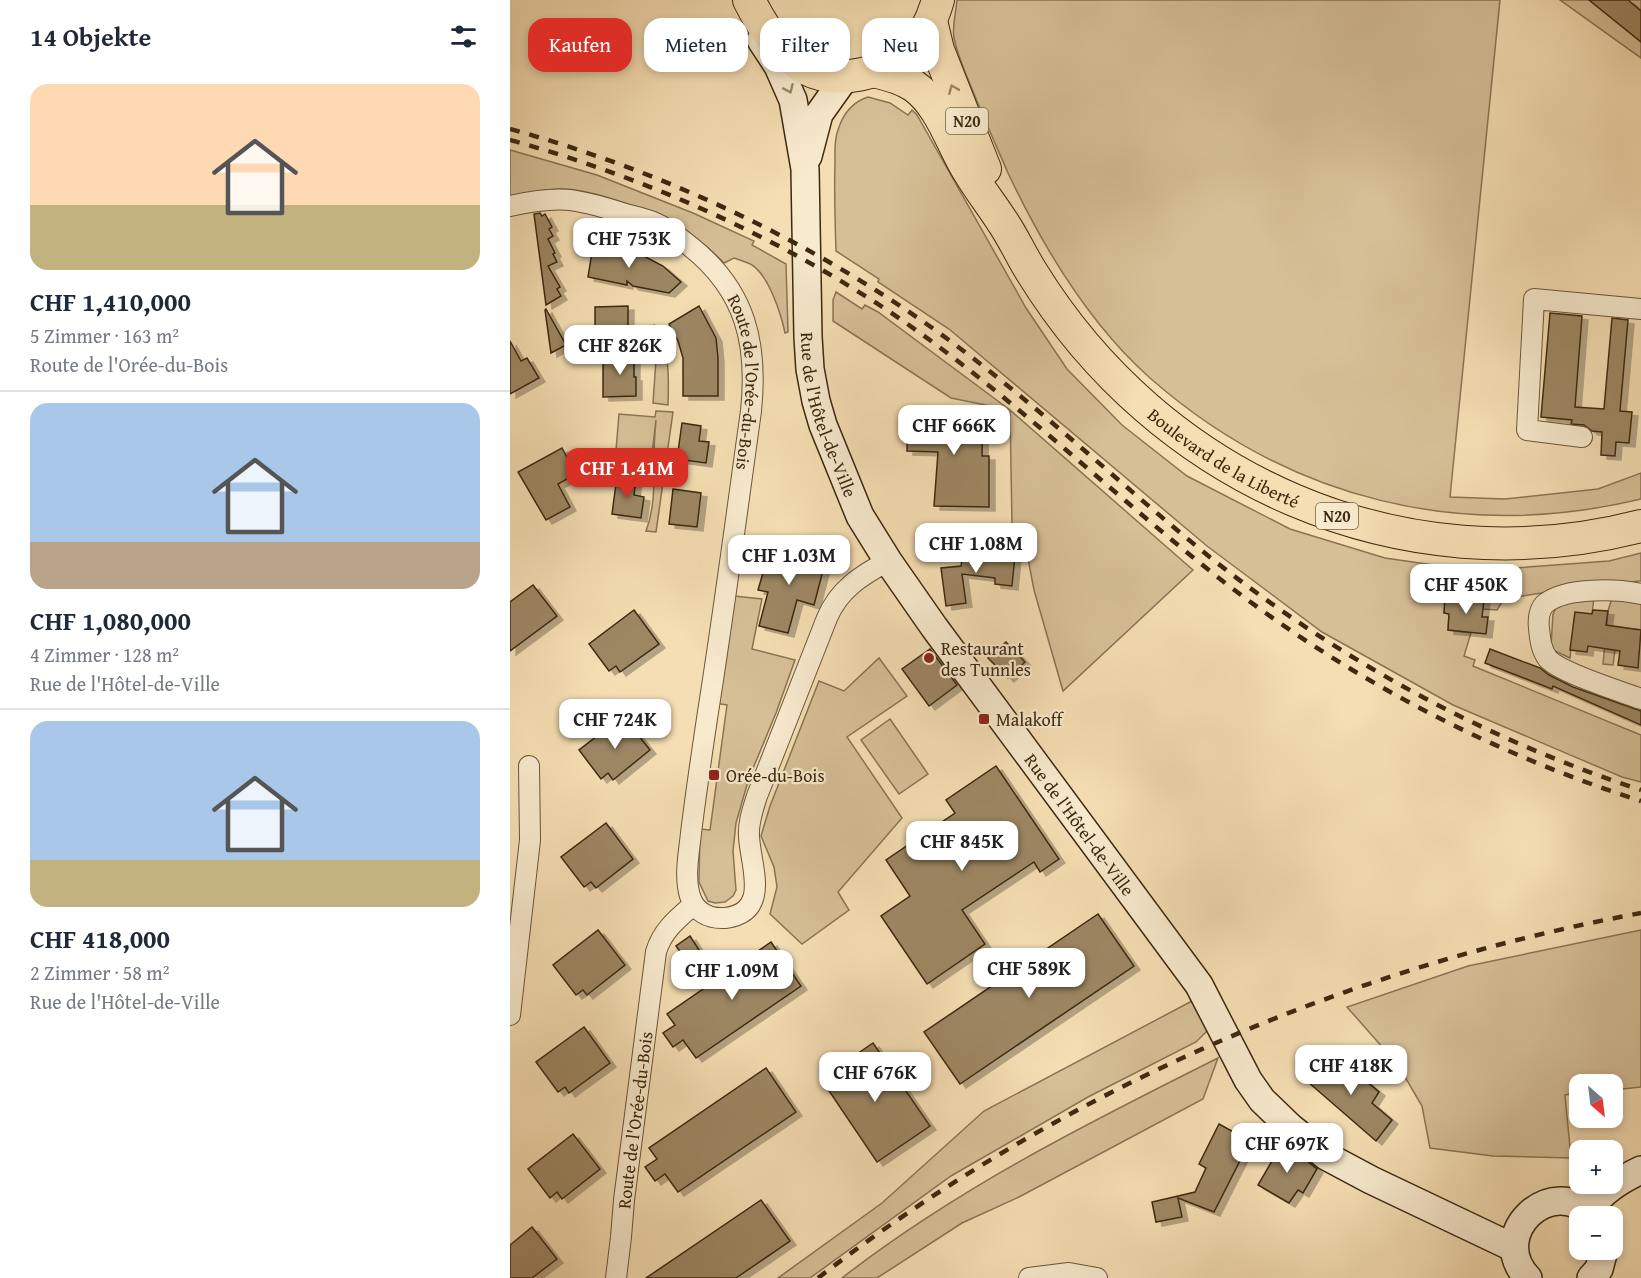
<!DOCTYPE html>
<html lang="de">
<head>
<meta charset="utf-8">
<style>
	:root { --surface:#fff; --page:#f6f6f7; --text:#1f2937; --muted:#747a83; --line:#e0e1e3; --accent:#d93025 }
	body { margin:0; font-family:"Gentium Book Plus",serif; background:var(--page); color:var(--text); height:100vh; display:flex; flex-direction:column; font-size:22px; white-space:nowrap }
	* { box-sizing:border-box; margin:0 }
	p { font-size:20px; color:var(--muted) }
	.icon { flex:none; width:33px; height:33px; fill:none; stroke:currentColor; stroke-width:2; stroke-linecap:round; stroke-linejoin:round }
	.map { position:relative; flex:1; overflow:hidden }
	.drawer { display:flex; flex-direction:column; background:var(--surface); width:510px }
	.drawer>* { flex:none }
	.top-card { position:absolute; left:18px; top:18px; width:570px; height:54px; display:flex; gap:12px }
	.needle { width:39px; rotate:152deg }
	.buttons { position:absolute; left:1059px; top:1074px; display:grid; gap:12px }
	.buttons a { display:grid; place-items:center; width:54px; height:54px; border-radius:12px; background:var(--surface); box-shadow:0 3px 9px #0003; font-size:30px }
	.price { position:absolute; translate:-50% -51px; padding:0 14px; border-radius:12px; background:#fff; color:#222; font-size:20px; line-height:39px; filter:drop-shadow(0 2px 3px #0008) }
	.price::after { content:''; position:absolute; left:50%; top:36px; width:18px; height:14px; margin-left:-9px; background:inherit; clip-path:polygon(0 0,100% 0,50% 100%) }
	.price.current { background:var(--accent); color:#fff }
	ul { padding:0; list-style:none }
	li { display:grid; align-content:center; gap:12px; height:318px; padding:0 30px }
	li+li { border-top:2px solid var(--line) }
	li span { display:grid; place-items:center; height:186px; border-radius:18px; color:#555 }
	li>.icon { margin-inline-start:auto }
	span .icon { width:108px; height:108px; fill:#fffc; stroke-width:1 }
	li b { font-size:26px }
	h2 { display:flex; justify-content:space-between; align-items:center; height:72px; padding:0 30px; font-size:26px }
	.chip { padding:0 21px; border-radius:18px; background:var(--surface); box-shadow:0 3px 9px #0003; font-size:21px; line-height:54px }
	.chip.current { background:var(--accent); color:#fff }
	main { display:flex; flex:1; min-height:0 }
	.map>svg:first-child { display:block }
	.green { fill:#d6bf97; stroke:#8a7453; stroke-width:1.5 }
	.building { fill:#9d8764; stroke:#3d290f; stroke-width:1.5; filter:url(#shadow) }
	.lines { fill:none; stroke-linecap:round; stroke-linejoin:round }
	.street-casing { stroke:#6b5638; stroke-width:22 }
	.secondary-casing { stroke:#3d290f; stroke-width:30 }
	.primary-casing { stroke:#3d290f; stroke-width:34 }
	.street { stroke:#f8eace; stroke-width:20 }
	.secondary { stroke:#f8eace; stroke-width:27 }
	.primary { stroke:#f5deb3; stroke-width:32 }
	.rail { stroke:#3d290f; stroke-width:4.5; stroke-dasharray:10 10; stroke-linecap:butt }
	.oneway { stroke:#9a8a6e }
	.oneway2 { stroke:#998461 }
	.poi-dot { fill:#8f2418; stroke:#f8eace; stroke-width:2 }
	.labels { text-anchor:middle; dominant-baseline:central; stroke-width:4.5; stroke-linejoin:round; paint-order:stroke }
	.shield { fill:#f8eace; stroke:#756348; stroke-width:1.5 }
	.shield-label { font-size:16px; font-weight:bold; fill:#3d290f }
	.street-label { font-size:18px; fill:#3d290f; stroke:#f8eace }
	.poi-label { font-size:18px; fill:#3d290f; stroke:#f8eace; text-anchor:start }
</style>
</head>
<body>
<main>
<section class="drawer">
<h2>14 Objekte<svg class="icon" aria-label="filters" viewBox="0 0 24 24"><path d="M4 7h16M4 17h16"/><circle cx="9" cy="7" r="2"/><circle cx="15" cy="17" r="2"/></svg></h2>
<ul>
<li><span style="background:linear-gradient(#ffd9b3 65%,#c2b280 0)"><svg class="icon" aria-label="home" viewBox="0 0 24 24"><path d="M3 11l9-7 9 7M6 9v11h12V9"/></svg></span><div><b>CHF 1,410,000</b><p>5 Zimmer · 163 m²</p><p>Route de l'Orée-du-Bois</p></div></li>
<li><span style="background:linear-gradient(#a9c7e8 75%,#b9a48a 0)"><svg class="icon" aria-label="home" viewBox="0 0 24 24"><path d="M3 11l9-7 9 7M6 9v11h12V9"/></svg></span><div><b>CHF 1,080,000</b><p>4 Zimmer · 128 m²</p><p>Rue de l'Hôtel-de-Ville</p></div></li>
<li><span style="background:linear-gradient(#a9c7e8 75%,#c2b280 0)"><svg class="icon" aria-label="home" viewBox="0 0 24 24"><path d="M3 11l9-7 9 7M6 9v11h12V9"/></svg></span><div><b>CHF 418,000</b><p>2 Zimmer · 58 m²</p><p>Rue de l'Hôtel-de-Ville</p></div></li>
</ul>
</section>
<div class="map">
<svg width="1131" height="1278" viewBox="0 0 1131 1278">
	<defs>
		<filter id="shadow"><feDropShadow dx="6" dy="4" stdDeviation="0" flood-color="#0004"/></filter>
	</defs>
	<rect width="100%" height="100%" fill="#f5deb3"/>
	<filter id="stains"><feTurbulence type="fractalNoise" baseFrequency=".00333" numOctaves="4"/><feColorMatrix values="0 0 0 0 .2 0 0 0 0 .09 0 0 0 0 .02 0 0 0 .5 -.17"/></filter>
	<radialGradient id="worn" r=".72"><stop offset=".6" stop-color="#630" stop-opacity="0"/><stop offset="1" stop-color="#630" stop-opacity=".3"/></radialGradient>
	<g class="green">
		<path d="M447,0h543l-50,497 55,2 93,-10 43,-16v26c-179,43 -352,1 -491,-121 -62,-55 -107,-131 -142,-205 -13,-30 -26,-59 -38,-89 -6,-15 -13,-30 -16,-46 -2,-12 2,-26 3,-38z"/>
		<polygon points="1050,0 1131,0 1131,58"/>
		<path d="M358,97l22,6 18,12 4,-5 5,5 109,193 41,61 55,56 65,51 103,53 95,29 90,13 134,-10 32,-8v28l-49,4 -88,14 -7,11 -14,-1 1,-9 -38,-4 -2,17 5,1 -1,16 23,3 -7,23 11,4 -2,6 168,69v47l-19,-5 -169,-72 -131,-73 -115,-86 -258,-217 -71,-47 1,-3 -43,-28c-1,-30 -2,-59 -1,-89 0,-11 -1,-22 3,-32 5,-16 14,-28 30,-33z"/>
		<path d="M0,150l87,25 96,38 61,28 -2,4 34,19 2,68 -3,1c-4,-19 -16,-57 -33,-68 -5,-3 -13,-5 -18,-7l-10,5c-36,-37 -66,-50 -115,-65 -14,-4 -29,-9 -45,-9 -18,-1 -36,5 -54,9z"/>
		<polygon points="326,292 352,309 355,305 368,312 500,410 683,570 553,691 524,590 516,548 502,526 500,410 441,398 323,321 323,300"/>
		<path d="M144,325c16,26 15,50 14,80l-15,-2 3,-43 -11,-27z"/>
		<path d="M146,411l17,1 -17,120 -10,-1c9,-23 8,-49 8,-74 0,-12 1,-25 2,-37l-4,33 -36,-3 3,-36 36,3z"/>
		<polygon points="224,596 252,599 242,649 285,660 266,713 239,778 226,823 223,851 226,890 223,896 215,902 205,903 198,901 189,882 190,829 200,830 217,705 204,703"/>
		<polygon points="1084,597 1082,614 1065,613 1060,658 1043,650 1041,646 1043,614 1047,606"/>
		<polygon points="1102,598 1131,604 1131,630 1108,627 1103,665 1093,664 1098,611"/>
		<polygon points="369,658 397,696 337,737 392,818 328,892 339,910 292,944 260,914 267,887 264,867 251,836 260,806 309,681 334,691"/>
		<polygon points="380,719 418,774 389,794 351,740"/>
		<polygon points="1131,930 1131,1087 1103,1090 1102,1084 1070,1084 1069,1093 1055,1095 1061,1158 983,1156 920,1148 912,1106 888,1065 837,1007 958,966"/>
		<polygon points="682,1001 693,1009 699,1029 686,1042 578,1097 441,1176 300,1278 268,1278 372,1203 474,1111"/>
		<path d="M708,1058l-15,41 -184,98 -57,26 -85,55h-35c116,-90 246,-155 376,-220z"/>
	</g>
	<g class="building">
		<polygon points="1079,0 1118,0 1131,11 1131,42"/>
		<polygon points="30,213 32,216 35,214 42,227 39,229 43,236 38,239 45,253 43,254 47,262 38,266 50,287 47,289 51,296 36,305 24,214"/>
		<polygon points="84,240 130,254 153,266 171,282 159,293 123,286 117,281 117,285 78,277"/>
		<polygon points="118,306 118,331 90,356 91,345 87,347 87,329 85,330 85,307"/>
		<polygon points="189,306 206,338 208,358 208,396 173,396 173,358 168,341 159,324"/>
		<polygon points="36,309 56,345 41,353 35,310"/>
		<polygon points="1040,313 1072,316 1065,407 1094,409 1102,318 1118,320 1110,411 1122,412 1119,443 1106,442 1105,456 1091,455 1092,432 1082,431 1074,425 1061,424 1062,420 1031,417"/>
		<polygon points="0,341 11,361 17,358 29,378 0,394"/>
		<polygon points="121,347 121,353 124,353 124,377 126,377 126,396 93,397 93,364"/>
		<polygon points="398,412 473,413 472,456 479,456 479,507 424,506 428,452 397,451"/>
		<polygon points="172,423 191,426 189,441 199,442 196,463 167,459"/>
		<polygon points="52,448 66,474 48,484 60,507 36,520 8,472"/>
		<polygon points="107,476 126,479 124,495 134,497 131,518 102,514"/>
		<polygon points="163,489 191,493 187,527 159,524"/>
		<polygon points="260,549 286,557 287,551 316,559 304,605 287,600 278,633 249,626 258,592 248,590"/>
		<polygon points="453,551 505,556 502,586 485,584 485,578 452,574 456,603 436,606 431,568 451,566"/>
		<polygon points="23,585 47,616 0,651 0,602"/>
		<polygon points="935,596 974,600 972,617 978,617 976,634 938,630 939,614 934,613"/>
		<polygon points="124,610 149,644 110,672 106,666 99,671 79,644"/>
		<polygon points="1083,610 1098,611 1096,625 1131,630 1128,668 1108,665 1110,651 1078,646 1077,652 1060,650 1065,612 1082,614"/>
		<polygon points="496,642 515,662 498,678 478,658"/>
		<polygon points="420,649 447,685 419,706 392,669"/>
		<polygon points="980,649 1030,668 1039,675 1063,687 1131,711 1131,725 1043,686 1042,689 975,663"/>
		<polygon points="113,716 140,750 103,780 98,773 91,779 69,750"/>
		<polygon points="486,766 549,859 530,872 524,862 452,910 475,944 417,984 371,916 400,896 376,860 445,813 436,800"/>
		<polygon points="96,823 123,859 86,888 81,882 74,887 51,857"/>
		<polygon points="588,914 624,966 450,1084 414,1032"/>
		<polygon points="88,930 115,965 77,995 73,990 66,995 43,965"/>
		<polygon points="180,936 191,953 177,962 166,946"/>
		<polygon points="261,942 291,986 186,1058 173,1040 163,1047 153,1033 165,1025 157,1014"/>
		<polygon points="74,1027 100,1063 59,1093 55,1087 48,1092 26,1062"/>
		<polygon points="363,1043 420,1126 367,1162 311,1079"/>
		<polygon points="823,1053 869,1092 862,1103 882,1120 866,1141 798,1082"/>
		<polygon points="256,1068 286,1112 168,1192 155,1174 145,1181 135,1167 147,1159 139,1148"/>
		<polygon points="709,1124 740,1141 704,1212 668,1198 672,1217 646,1222 642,1202 685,1192 696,1168 689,1164"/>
		<polygon points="63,1134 90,1169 52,1199 47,1192 40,1198 18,1169"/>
		<polygon points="773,1142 807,1169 793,1193 788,1190 779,1203 748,1185"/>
		<polygon points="251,1200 280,1241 226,1278 136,1278"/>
		<polygon points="22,1227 47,1259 22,1278 0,1278 0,1245"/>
	</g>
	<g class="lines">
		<g class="street-casing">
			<g id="street">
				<path id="s1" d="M0,206c49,-11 65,-8 112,7 10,3 21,5 31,9 13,5 27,16 38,25 55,44 67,97 60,164 -14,100 -27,200 -43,301 -6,40 -12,80 -17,121 -2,20 -7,43 -1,63 5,16 19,23 35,22 47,-6 25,-53 24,-82 -1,-14 4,-27 8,-40l70,-178c12,-29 35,-43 61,-57"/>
				<polyline points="1072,437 1017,430 1024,299 1131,309"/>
				<path d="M1131,594c-24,-5 -74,-7 -95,9 -7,5 -8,17 -7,25 1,11 2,22 9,31 13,14 72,32 93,40"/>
				<polyline points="0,1015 20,840 19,766"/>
				<path id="s2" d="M106,1278l5,-41 3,-37 32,-248c6,-21 21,-33 37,-47"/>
				<polyline points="519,1278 559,1273 587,1278"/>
			</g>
		</g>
		<g class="secondary-casing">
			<g id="secondary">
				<path id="s3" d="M251,40l17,26 15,34 12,69 3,168 2,32 6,32 7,24 37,91 28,45 46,66 265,358 49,95 14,20 28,27 36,29 45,24 143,68"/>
				<polyline points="298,156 309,114 336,76"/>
				<path d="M1077,1211c16,-20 31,-30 54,-41"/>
				<path d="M1018,1278c-42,-44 24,-106 65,-62"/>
				<polyline points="1081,1278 1089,1269 1094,1250"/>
			</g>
		</g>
		<g class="primary-casing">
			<g id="primary">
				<path d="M239,0c12,24 28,50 51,65 34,23 88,9 115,-20 12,-13 18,-28 23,-45"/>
				<polyline points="421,21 428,50 475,169"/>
				<path id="s4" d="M363,71c14,3 29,7 41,15 27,19 38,59 55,86 10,17 22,32 33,49 11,16 19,34 29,50 128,209 370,317 610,255"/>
			</g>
		</g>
		<use href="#street" class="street"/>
		<use href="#secondary" class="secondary"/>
		<use href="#primary" class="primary"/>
		<g class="rail">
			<path d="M0,129c145,40 284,104 408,189 106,73 198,164 298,244 127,100 271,178 425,228"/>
			<path d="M0,140c134,37 264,95 380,172 114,77 212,173 320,259 128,102 275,180 431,230"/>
			<path d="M308,1278c241,-186 525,-310 823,-365"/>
		</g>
	</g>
	<defs><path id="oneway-chevron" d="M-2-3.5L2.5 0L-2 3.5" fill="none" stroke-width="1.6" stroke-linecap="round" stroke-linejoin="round" transform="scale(1.5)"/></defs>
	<use class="oneway" href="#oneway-chevron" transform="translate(279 89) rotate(66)"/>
	<use class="oneway2" href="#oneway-chevron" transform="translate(443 89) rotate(-112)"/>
	<g class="poi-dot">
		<circle cx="419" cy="658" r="6"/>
		<rect x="468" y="713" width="12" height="12" rx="3"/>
		<rect x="198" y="769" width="12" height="12" rx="3"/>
	</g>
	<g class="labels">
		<g class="shield">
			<rect x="436" y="108" width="42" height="26" rx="4.5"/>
			<rect x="806" y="503" width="42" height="26" rx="4.5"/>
		</g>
		<g class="shield-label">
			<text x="457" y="121">N20</text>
			<text x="827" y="516">N20</text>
		</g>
		<g class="street-label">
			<text stroke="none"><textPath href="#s1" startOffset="346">Route de l'Orée-du-Bois</textPath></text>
			<text stroke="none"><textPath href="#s3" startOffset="387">Rue de l'Hôtel-de-Ville</textPath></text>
			<text stroke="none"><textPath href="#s4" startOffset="536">Boulevard de la Liberté</textPath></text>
			<text stroke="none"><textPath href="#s3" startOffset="873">Rue de l'Hôtel-de-Ville</textPath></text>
			<text stroke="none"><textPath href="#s2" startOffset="159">Route de l'Orée-du-Bois</textPath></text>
		</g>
		<g class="poi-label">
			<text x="431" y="648">Restaurant<tspan x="431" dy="21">des Tunnles</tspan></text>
			<text x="486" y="719">Malakoff</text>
			<text x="216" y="775">Orée-du-Bois</text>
		</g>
	</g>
	<rect width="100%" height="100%" filter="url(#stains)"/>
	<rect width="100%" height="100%" fill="url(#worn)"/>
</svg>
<div class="buttons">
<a><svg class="needle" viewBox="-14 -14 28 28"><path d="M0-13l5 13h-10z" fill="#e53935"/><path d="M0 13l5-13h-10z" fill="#747a83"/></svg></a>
<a>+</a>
<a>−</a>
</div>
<b class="price" style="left:119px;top:269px">CHF 753K</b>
<b class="price" style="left:110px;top:376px">CHF 826K</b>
<b class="price" style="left:444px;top:456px">CHF 666K</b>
<b class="price current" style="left:117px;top:499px">CHF 1.41M</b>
<b class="price" style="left:466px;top:574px">CHF 1.08M</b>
<b class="price" style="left:279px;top:586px">CHF 1.03M</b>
<b class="price" style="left:956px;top:615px">CHF 450K</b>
<b class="price" style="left:105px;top:750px">CHF 724K</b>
<b class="price" style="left:452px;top:872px">CHF 845K</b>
<b class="price" style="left:519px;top:999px">CHF 589K</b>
<b class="price" style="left:222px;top:1001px">CHF 1.09M</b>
<b class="price" style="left:841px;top:1096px">CHF 418K</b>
<b class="price" style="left:365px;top:1103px">CHF 676K</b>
<b class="price" style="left:777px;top:1174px">CHF 697K</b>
<div class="top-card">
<a class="chip current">Kaufen</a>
<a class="chip">Mieten</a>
<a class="chip">Filter</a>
<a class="chip">Neu</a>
</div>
</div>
</main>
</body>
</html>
